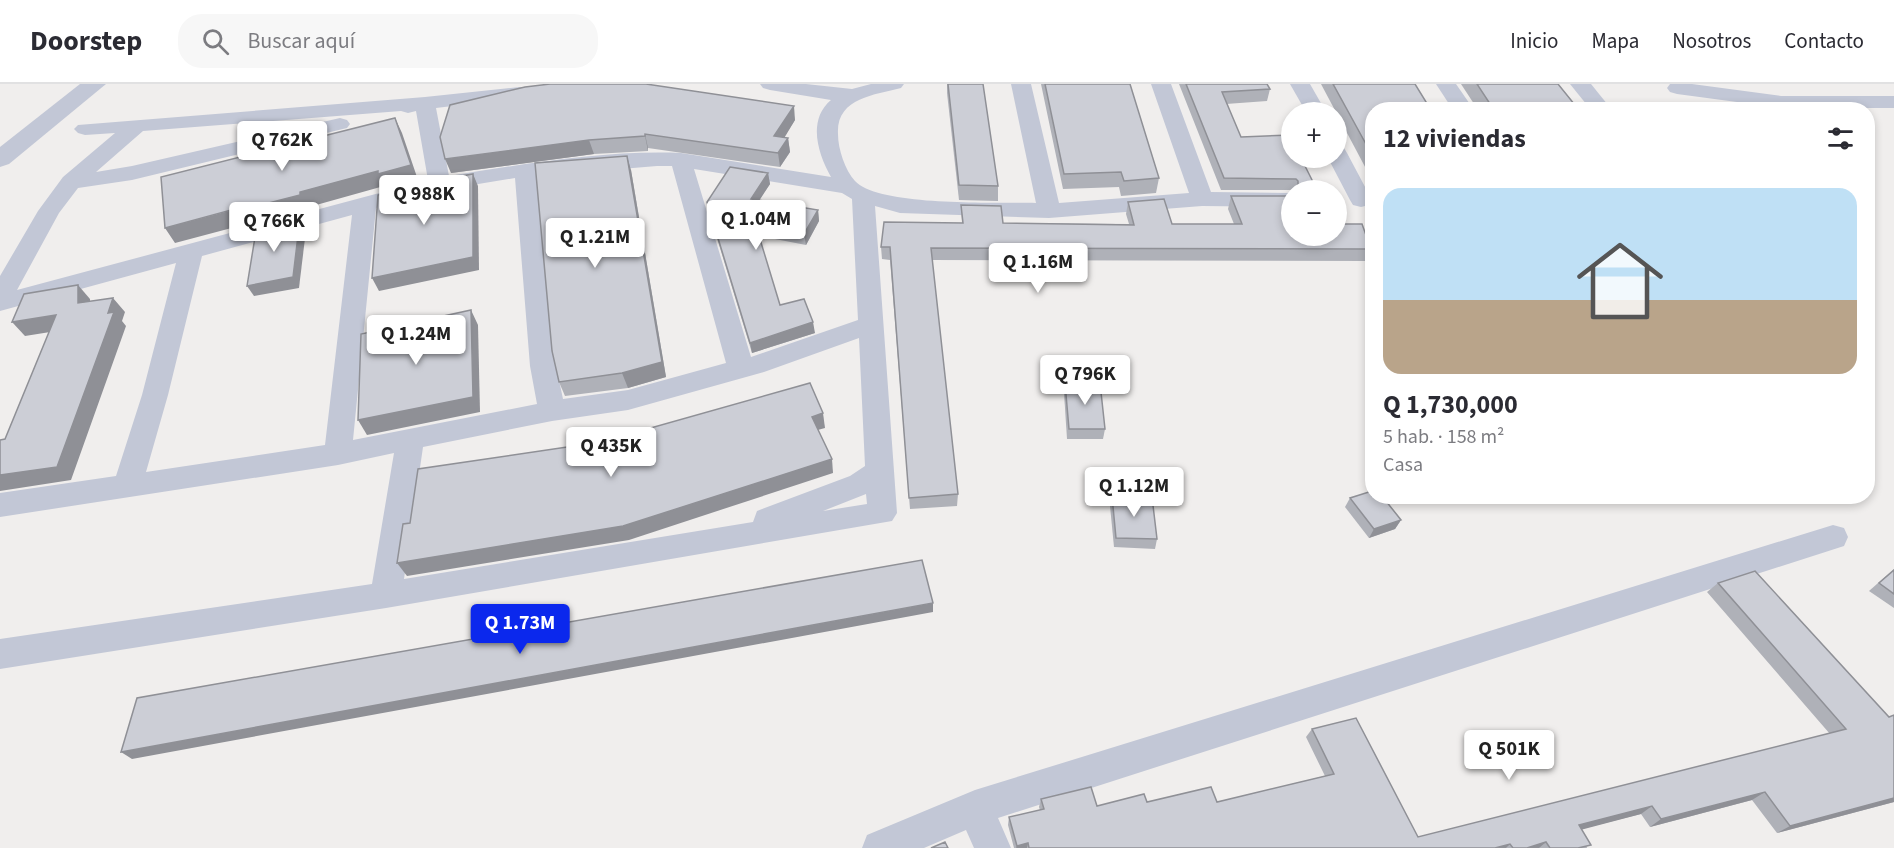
<!DOCTYPE html>
<html lang="es">
<head>
<meta charset="utf-8">
<style>
	:root { --surface:#fff; --page:#f7f7f7; --text:#2b2b33; --muted:#7c7c81; --line:#e1e1e2; --accent:#0b28ed }
	body { margin:0; font-family:"Source Sans 3",sans-serif; background:var(--page); color:var(--text); height:100vh; display:flex; flex-direction:column; font-size:22px; white-space:nowrap }
	* { box-sizing:border-box; margin:0 }
	p { font-size:20px; color:var(--muted) }
	.icon { flex:none; width:33px; height:33px; fill:none; stroke:currentColor; stroke-width:2; stroke-linecap:round; stroke-linejoin:round }
	.map { position:relative; flex:1; overflow:hidden }
	.side { position:absolute; left:1365px; top:18px; width:510px; height:402px; display:flex; flex-direction:column; background:var(--surface); border-radius:24px; box-shadow:0 3px 9px #0003 }
	.side>* { flex:none }
	.fabs { position:absolute; left:1281px; top:18px; display:grid; gap:12px }
	.fabs a { display:grid; place-items:center; width:66px; height:66px; border-radius:50%; background:var(--surface); box-shadow:0 3px 9px #0003; font-size:30px }
	.price { position:absolute; translate:-50% -51px; padding:0 14px; border-radius:6px; background:#fff; color:#222; font-size:20px; line-height:39px; filter:drop-shadow(0 2px 3px #0008) }
	.price::after { content:''; position:absolute; left:50%; top:36px; width:18px; height:14px; margin-left:-9px; background:inherit; clip-path:polygon(0 0,100% 0,50% 100%) }
	.price.active { background:var(--accent); color:#fff }
	ul { padding:0; list-style:none }
	li { display:grid; align-content:center; gap:12px; height:318px; padding:0 18px }
	li span { display:grid; place-items:center; height:186px; border-radius:18px; color:#555 }
	li>.icon { margin-inline-start:auto }
	span .icon { width:108px; height:108px; fill:#fffc; stroke-width:1 }
	li b { font-size:26px }
	h2 { display:flex; justify-content:space-between; align-items:center; height:72px; padding:0 18px; font-size:26px }
	header { display:flex; align-items:center; gap:36px; box-sizing:border-box; height:84px; padding:0 30px; background:var(--surface); border-bottom:2px solid var(--line) }
	header strong { font-size:28px }
	nav { display:flex; gap:33px; margin-inline-start:auto; font-size:21px }
	.search { width:420px; height:54px; background:var(--page); display:flex; align-items:center; gap:15px; box-sizing:border-box; padding:0 21px; border-radius:24px; color:var(--muted); font-size:22px }
	.map>svg:first-child { display:block }
	.lines { fill:none; stroke-linecap:round; stroke-linejoin:round }
	.minor { fill:#c2c7d6; fill-rule:evenodd }
	.tertiary { fill:#c2c7d6; fill-rule:evenodd }
	.wall { fill:#afb1b8 }
	.shaded-wall { fill:#8f9096 }
	.building { fill:#ccced6; stroke:#8f9096; stroke-width:1.5 }
</style>
</head>
<body>
<header>
<strong>Doorstep</strong>
<div class="search"><svg class="icon" aria-label="search" viewBox="0 0 24 24"><circle cx="10" cy="10" r="6"/><path d="M15 15l6 6"/></svg>Buscar aquí</div>
<nav><a>Inicio</a><a>Mapa</a><a>Nosotros</a><a>Contacto</a></nav>
</header>
<div class="map">
<svg width="1894" height="764" viewBox="0 0 1894 764">
	<rect width="100%" height="100%" fill="#f0eeed"/>
	<g class="lines">
		<g class="minor">
			<path d="M760,0h46l46,5 19,-5h33l-3,4c-27,7 -65,10 -63,46 0,15 7,36 17,47 24,26 144,21 181,22l-25,-119h20l28,119 130,-10 -38,-109h20l40,108 81,1v14l-90,-1 -153,12 -149,-5 -25,-7 22,307 -5,8 -506,87 -386,61v-30l372,-55 22,-131 -56,12 -338,52v-24l116,-17 26,-81 34,-132 -176,48v-35l38,-65 25,-34 52,-44 -30,2 -7,-2 -4,-4 4,-4 347,-28 95,-10 7,2 3,4 -3,4 -91,11 13,68c75,-12 156,-26 232,-23l150,24c-13,-23 -24,-57 0,-77l-61,-10 -7,-2zM401,27l7,2 8,-2 12,69 -411,110 42,-77 19,-25 54,-8 215,-52 3,-4 -3,-4 -7,-2 -208,48 -36,6 47,-41zM657,82h15l54,197 -98,27 -65,9 -7,-33 -19,-190zM694,85l148,24 10,6 6,121 -107,37zM515,94l15,188 7,38 -184,36 23,-232 66,-18zM352,131l-27,230 -179,27 22,-77 34,-139zM859,254l6,128 -15,10 -93,35 -4,11 -349,57 19,-132 129,-26 76,-11 136,-38zM866,410l1,10 -44,7z"/>
			<polygon points="1290,0 1310,0 1326,28 1306,28"/>
			<polygon points="1436,0 1456,0 1474,26 1453,26"/>
			<polygon points="1570,0 1591,0 1612,26 1591,26"/>
			<polygon points="1670,0 1692,0 1781,12 1894,12 1894,24 1781,24 1677,10 1670,8 1667,4"/>
			<polygon points="1336,63 1344,64 1347,69 1372,116 1369,121 1361,123 1353,121 1350,116 1328,74 1336,74"/>
			<polygon points="1833,441 1844,444 1848,453 1844,462 998,734 1011,764 974,764 966,746 924,764 862,764 867,751 975,706"/>
		</g>
		<polygon class="tertiary" points="80,0 106,0 9,80 0,83 0,63"/>
	</g>
	<g class="wall">
		<polygon points="550,0 795,36 784,53 788,54 790,68 780,83 648,64 648,67 594,70 451,89"/>
		<polygon points="947,0 983,0 998,102 998,117 959,116 947,9"/>
		<polygon points="1041,0 1130,0 1159,94 1156,109 1121,112 1119,103 1063,105"/>
		<polygon points="1179,0 1267,0 1270,5 1267,17 1226,20 1241,53 1317,106 1221,106"/>
		<polygon points="1321,0 1415,0 1372,26 1372,96"/>
		<polygon points="1461,0 1558,0 1579,26 1478,26"/>
		<polygon points="631,86 666,293 628,304 565,312 559,298"/>
		<polygon points="768,89 770,100 759,116 818,126 819,137 806,161 759,152 780,221 815,249 752,269 709,128 707,118"/>
		<polygon points="1231,112 1371,165 1366,177 932,176 958,410 957,422 910,425 890,176 882,175 881,163 962,139 961,121 1003,139 1129,140 1126,130 1128,118 1172,140 1234,140 1228,125"/>
		<polygon points="1065,299 1105,345 1103,355 1067,355 1064,309"/>
		<polygon points="1112,412 1157,455 1155,465 1114,463 1110,422"/>
		<polygon points="1350,414 1401,436 1395,445 1369,454 1345,423"/>
		<polygon points="1894,485 1894,524 1869,507"/>
		<polygon points="1718,499 1889,633 1894,631 1894,718 1777,749 1752,716 1650,743 1641,730 1581,745 1587,764 1014,764 1008,741 1009,733 1040,726 1039,723 1041,715 1097,722 1147,718 1217,718 1325,692 1306,653 1312,645 1418,753 1830,650 1707,508"/>
	</g>
	<g class="shaded-wall">
		<polygon points="794,22 795,36 777,66 774,52"/>
		<polygon points="395,34 402,49 418,96 386,105 384,102 309,123 308,126 266,137 265,135 175,159 165,144 300,108"/>
		<polygon points="645,50 648,64 648,67 645,52"/>
		<polygon points="788,54 790,68 780,83 778,69"/>
		<polygon points="589,56 594,70 451,89 445,75"/>
		<polygon points="627,72 631,86 666,293 628,304 622,289"/>
		<polygon points="768,89 770,100 753,126 751,115"/>
		<polygon points="473,90 478,102 479,186 379,207 372,194"/>
		<polygon points="818,126 819,137 806,161 804,150"/>
		<polygon points="300,135 306,146 299,204 254,212 247,202"/>
		<polygon points="78,201 90,215 90,233 78,219"/>
		<polygon points="113,214 125,228 122,237 126,242 71,396 0,407 0,391 108,229"/>
		<polygon points="471,226 478,241 480,328 367,351 358,336"/>
		<polygon points="56,231 69,245 25,252 12,238"/>
		<polygon points="813,238 815,249 752,269 750,259"/>
		<polygon points="823,329 825,344 814,347 812,333"/>
		<polygon points="832,375 833,389 629,456 407,492 397,479"/>
		<polygon points="1401,436 1395,445 1369,454 1374,445"/>
		<polygon points="933,519 933,528 132,675 121,668"/>
		<polygon points="1765,708 1752,716 1650,743 1661,735"/>
		<polygon points="1894,714 1894,718 1777,749 1790,742"/>
		<polygon points="1652,722 1641,730 1569,749 1579,741"/>
		<polygon points="1546,758 1539,764 1527,764"/>
		<polygon points="1028,759 1027,764 1016,764 1017,762"/>
		<polygon points="1510,760 1506,764 1495,764"/>
	</g>
	<g class="building">
		<polygon points="550,0 646,0 794,22 774,52 788,54 778,69 645,50 645,52 589,56 445,75 440,53 450,21 525,3"/>
		<polygon points="948,0 983,0 998,102 959,101"/>
		<polygon points="1045,0 1130,0 1159,94 1124,97 1121,88 1064,90"/>
		<polygon points="1186,0 1267,0 1270,5 1222,8 1241,53 1291,51 1292,53 1292,74 1301,74 1317,106 1298,106 1298,97 1296,95 1224,94"/>
		<polygon points="1333,0 1415,0 1431,26 1372,26 1372,71"/>
		<polygon points="1477,0 1558,0 1579,26 1494,26"/>
		<polygon points="395,34 411,81 378,90 378,87 300,108 300,111 257,122 257,119 165,144 161,93"/>
		<polygon points="627,72 662,278 622,289 559,298 552,267 535,79"/>
		<polygon points="730,83 768,89 751,115 818,126 804,150 756,142 780,221 804,215 813,238 750,259 707,118"/>
		<polygon points="473,90 473,173 372,194 378,111 418,101 423,116 428,98"/>
		<polygon points="1231,112 1292,112 1292,152 1336,152 1336,140 1362,140 1371,165 931,164 958,410 909,414 890,163 881,163 884,138 963,139 961,121 1001,122 1003,139 1134,141 1128,118 1164,115 1172,140 1242,140"/>
		<polygon points="300,135 293,193 247,202 256,147"/>
		<polygon points="78,201 78,219 113,214 108,229 114,228 57,383 0,391 0,356 5,355 56,231 12,238 24,210"/>
		<polygon points="471,226 473,313 358,336 361,250"/>
		<polygon points="810,299 823,329 812,333 832,375 623,442 397,479 403,440 410,439 418,385 601,358"/>
		<polygon points="1065,299 1100,299 1105,345 1069,345"/>
		<polygon points="1372,407 1372,412 1382,412 1401,436 1374,445 1350,414"/>
		<polygon points="1112,412 1152,413 1157,455 1116,454"/>
		<polygon points="922,476 933,519 121,668 137,614"/>
		<polygon points="1894,486 1894,510 1879,499"/>
		<polygon points="1755,487 1889,633 1894,631 1894,714 1790,742 1765,708 1661,735 1652,722 1579,741 1591,761 1578,764 1550,764 1546,758 1527,764 1513,764 1510,760 1495,764 1029,764 1028,759 1017,762 1009,733 1044,725 1041,715 1091,703 1097,722 1144,710 1147,718 1211,703 1217,718 1334,690 1312,645 1356,634 1418,753 1846,645 1718,499"/>
		<polygon points="945,758 948,764 931,764"/>
	</g>
</svg>
<div class="fabs">
<a>+</a>
<a>−</a>
</div>
<b class="price" style="left:282px;top:88px">Q 762K</b>
<b class="price" style="left:424px;top:142px">Q 988K</b>
<b class="price" style="left:756px;top:167px">Q 1.04M</b>
<b class="price" style="left:274px;top:169px">Q 766K</b>
<b class="price" style="left:595px;top:185px">Q 1.21M</b>
<b class="price" style="left:1038px;top:210px">Q 1.16M</b>
<b class="price" style="left:416px;top:282px">Q 1.24M</b>
<b class="price" style="left:1085px;top:322px">Q 796K</b>
<b class="price" style="left:611px;top:394px">Q 435K</b>
<b class="price" style="left:1134px;top:434px">Q 1.12M</b>
<b class="price active" style="left:520px;top:571px">Q 1.73M</b>
<b class="price" style="left:1509px;top:697px">Q 501K</b>
<section class="side">
<h2>12 viviendas<svg class="icon" aria-label="filters" viewBox="0 0 24 24"><path d="M4 7h16M4 17h16"/><circle cx="9" cy="7" r="2"/><circle cx="15" cy="17" r="2"/></svg></h2>
<ul>
<li><span style="background:linear-gradient(#bfe0f5 60%,#b9a48a 0)"><svg class="icon" aria-label="home" viewBox="0 0 24 24"><path d="M3 11l9-7 9 7M6 9v11h12V9"/></svg></span><div><b>Q 1,730,000</b><p>5 hab. · 158 m²</p><p>Casa</p></div></li>
</ul>
</section>
</div>
</body>
</html>
